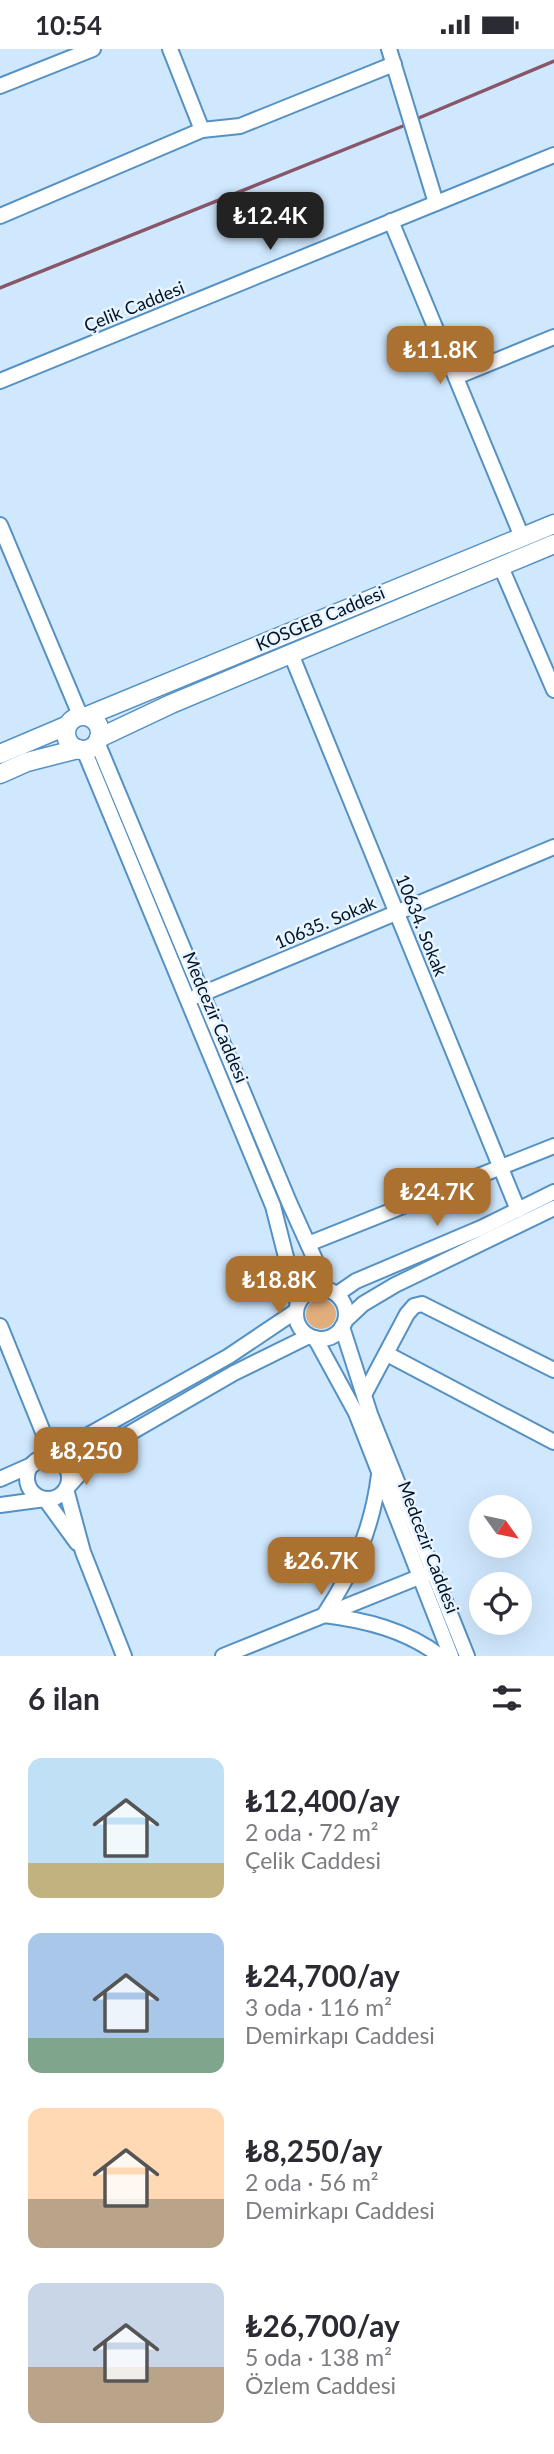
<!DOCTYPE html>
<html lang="tr">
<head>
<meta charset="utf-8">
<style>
	:root { --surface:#fff; --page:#f2f2f3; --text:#2b2b33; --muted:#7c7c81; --accent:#ab7131 }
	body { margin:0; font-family:Lato,sans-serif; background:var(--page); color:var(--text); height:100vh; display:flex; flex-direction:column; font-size:26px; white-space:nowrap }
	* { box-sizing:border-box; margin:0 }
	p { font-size:23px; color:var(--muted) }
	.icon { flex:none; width:38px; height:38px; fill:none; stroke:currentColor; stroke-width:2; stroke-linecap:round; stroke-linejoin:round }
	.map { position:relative; height:1607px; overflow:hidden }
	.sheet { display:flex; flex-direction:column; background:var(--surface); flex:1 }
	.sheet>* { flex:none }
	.needle { width:46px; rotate:123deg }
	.tools { position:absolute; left:469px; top:1446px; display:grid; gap:14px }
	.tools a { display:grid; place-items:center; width:63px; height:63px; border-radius:50%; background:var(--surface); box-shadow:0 7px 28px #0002; font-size:35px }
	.price { position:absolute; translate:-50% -60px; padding:0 16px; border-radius:14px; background:var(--accent); color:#fff; font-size:23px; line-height:46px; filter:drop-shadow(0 2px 4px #0008) }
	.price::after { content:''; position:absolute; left:50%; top:42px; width:21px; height:16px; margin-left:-10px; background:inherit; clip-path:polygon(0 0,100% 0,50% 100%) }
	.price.selected { background:#222; color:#fff }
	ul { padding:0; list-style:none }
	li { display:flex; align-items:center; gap:21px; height:175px; padding:0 28px }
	li span { display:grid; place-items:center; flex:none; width:196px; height:140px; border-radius:14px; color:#555 }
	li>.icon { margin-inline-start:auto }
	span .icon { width:84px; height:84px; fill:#fffc; stroke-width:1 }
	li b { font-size:30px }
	h2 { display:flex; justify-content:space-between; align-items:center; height:84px; padding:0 28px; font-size:30px }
	.status { display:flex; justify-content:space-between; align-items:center; height:49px; padding:0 35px; background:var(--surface); direction:ltr }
	.status svg { height:19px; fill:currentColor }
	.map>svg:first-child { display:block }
	.green { fill:#e0ad7b }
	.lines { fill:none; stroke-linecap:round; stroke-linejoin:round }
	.stream { stroke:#895669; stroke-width:3.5 }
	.minor-casing { stroke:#5591c3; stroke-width:18 }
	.major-casing { stroke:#5591c3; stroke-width:21 }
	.minor { stroke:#fff; stroke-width:14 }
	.major { stroke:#fff; stroke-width:18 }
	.labels { text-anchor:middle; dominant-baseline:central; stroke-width:5; stroke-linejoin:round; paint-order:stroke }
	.street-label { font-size:18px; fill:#001426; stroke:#e8f4ff }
</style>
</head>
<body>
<div class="status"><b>10:54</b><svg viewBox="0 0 49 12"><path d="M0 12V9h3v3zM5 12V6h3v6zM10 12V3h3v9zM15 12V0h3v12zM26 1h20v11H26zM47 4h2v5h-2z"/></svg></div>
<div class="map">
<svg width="554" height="1607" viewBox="0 0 554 1607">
	<rect width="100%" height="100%" fill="#d0e8fe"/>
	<circle class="green" cx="321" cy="1265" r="15"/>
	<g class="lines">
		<g class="stream">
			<polyline points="414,71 554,12"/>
			<polyline points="0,239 408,75"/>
		</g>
		<g class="minor-casing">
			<g id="minor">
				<polyline points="170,0 202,81"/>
				<polyline points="389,0 436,154"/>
				<polyline points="0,37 93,0"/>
				<polyline points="0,167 202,81 240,77 394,15"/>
				<polyline points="391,172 522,488"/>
				<polyline points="456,328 554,288"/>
				<polyline points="0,332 554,106"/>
				<polyline points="0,476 80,666"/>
				<polyline points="501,518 554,641"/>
				<polyline points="291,605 518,1161"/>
				<polyline points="97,693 289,1153 317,1215 324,1239"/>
				<polyline points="84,701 273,1157 298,1255"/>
				<polyline points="197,947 554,798"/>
				<polyline points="308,1195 554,1097"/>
				<circle cx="321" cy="1265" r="25"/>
				<polyline points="337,1245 356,1232 481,1179 554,1143"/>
				<polyline points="346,1271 363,1255 395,1236 554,1159"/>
				<polyline points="0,1277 43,1383 49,1408 229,1307 296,1262"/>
				<polyline points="342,1278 370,1365 467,1607"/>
				<polyline points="315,1289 356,1364 451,1607"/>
				<polyline points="387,1305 554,1393"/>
				<polyline points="364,1346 407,1265 414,1257 422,1255 554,1321"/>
				<circle cx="48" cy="1429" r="21"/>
				<path d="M379,1426c-7,55 -25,94 -55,140 41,5 82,15 116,41"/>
				<polyline points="0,1430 34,1415"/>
				<polyline points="0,1456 45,1450 77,1494"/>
				<polyline points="124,1607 83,1503 66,1440 91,1412 118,1391 234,1324 309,1287"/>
				<polyline points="223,1607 429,1524"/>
			</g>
		</g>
		<g class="major-casing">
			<g id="major">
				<circle cx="83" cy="684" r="17"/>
				<polyline points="87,667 554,475"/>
				<polyline points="99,689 171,655 554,495"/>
				<polyline points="0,705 66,677"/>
				<polyline points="0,725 27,713 78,700"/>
			</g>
		</g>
		<use href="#minor" class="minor"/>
		<use href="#major" class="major"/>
	</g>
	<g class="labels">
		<g class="street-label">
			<text transform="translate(134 257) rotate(-22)">Çelik Caddesi</text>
			<text transform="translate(320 569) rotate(-23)">KOSGEB Caddesi</text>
			<text transform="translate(325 873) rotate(-23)">10635. Sokak</text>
			<text transform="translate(422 876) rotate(68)">10634. Sokak</text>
			<text transform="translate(216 968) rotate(67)">Medcezir Caddesi</text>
			<text transform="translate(429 1498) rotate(69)">Medcezir Caddesi</text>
		</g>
	</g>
</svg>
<div class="tools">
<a><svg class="needle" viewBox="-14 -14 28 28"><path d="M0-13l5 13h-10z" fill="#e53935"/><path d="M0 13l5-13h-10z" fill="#7c7c81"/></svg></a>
<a><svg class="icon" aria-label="locate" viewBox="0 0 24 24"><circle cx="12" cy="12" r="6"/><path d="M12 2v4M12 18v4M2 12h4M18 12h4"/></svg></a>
</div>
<b class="price selected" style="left:270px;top:203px">₺12.4K</b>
<b class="price" style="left:440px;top:337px">₺11.8K</b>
<b class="price" style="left:437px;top:1179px">₺24.7K</b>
<b class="price" style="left:279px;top:1267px">₺18.8K</b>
<b class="price" style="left:86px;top:1438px">₺8,250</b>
<b class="price" style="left:321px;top:1548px">₺26.7K</b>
</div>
<section class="sheet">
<h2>6 ilan<svg class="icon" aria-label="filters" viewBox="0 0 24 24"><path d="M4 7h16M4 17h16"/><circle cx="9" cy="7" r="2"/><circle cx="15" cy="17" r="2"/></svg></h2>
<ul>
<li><span style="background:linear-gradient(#bfe0f5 75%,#c2b280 0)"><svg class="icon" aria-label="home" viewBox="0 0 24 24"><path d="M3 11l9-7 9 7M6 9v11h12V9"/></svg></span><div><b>₺12,400/ay</b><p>2 oda · 72 m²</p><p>Çelik Caddesi</p></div></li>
<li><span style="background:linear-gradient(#a9c7e8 75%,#7fa58c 0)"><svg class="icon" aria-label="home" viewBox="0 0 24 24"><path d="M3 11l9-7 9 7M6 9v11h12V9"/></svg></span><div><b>₺24,700/ay</b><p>3 oda · 116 m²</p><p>Demirkapı Caddesi</p></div></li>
<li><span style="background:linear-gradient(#ffd9b3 65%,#b9a48a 0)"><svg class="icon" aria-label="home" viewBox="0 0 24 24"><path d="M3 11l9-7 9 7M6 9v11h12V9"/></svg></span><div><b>₺8,250/ay</b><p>2 oda · 56 m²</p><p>Demirkapı Caddesi</p></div></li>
<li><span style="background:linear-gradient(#c9d6e8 60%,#b9a48a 0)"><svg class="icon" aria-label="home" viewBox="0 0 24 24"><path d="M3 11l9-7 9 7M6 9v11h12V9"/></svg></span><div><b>₺26,700/ay</b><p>5 oda · 138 m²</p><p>Özlem Caddesi</p></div></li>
</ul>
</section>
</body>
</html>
